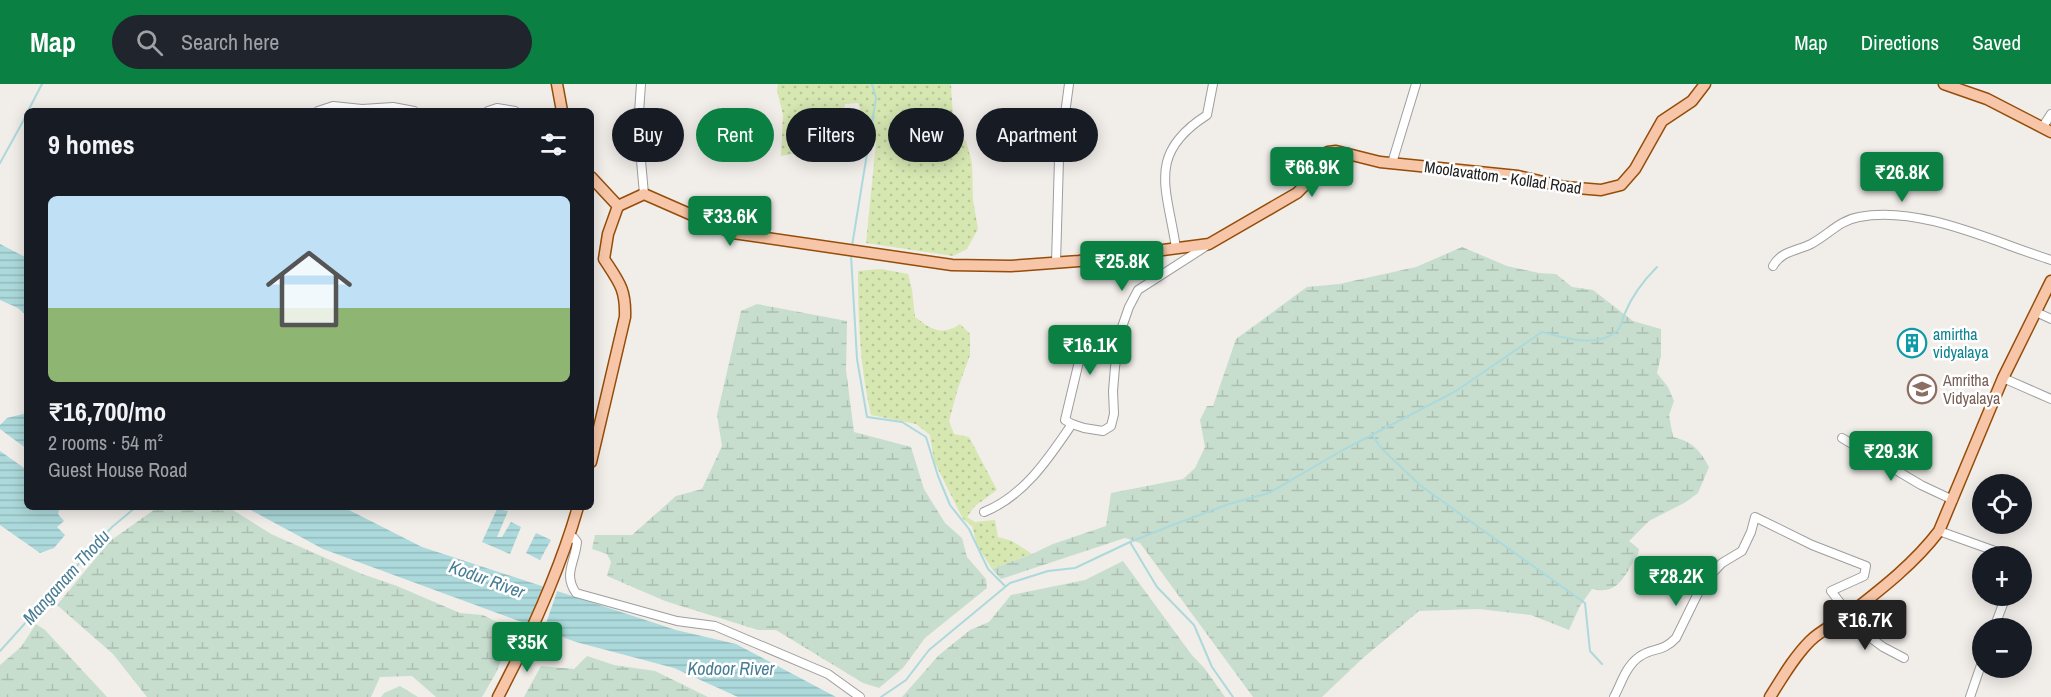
<!DOCTYPE html>
<html lang="en">
<head>
<meta charset="utf-8">
<style>
	:root { --surface:#171b24; --page:#20242c; --text:#f1f3f6; --muted:#9ea1a6; --line:#363941; --accent:#0b8043 }
	body { margin:0; font-family:"Archivo Narrow",sans-serif; background:var(--page); color:var(--text); height:100vh; display:flex; flex-direction:column; font-size:22px; white-space:nowrap }
	* { box-sizing:border-box; margin:0 }
	p { font-size:20px; color:var(--muted) }
	.icon { flex:none; width:33px; height:33px; fill:none; stroke:currentColor; stroke-width:2; stroke-linecap:round; stroke-linejoin:round }
	.map { position:relative; flex:1; overflow:hidden }
	.sheet { position:absolute; left:24px; top:24px; width:570px; height:402px; display:flex; flex-direction:column; background:var(--surface); border-radius:9px; box-shadow:0 3px 15px #0003 }
	.sheet>* { flex:none }
	.banner { position:absolute; left:612px; top:24px; width:570px; height:54px; display:flex; gap:12px }
	.tools { position:absolute; left:1972px; top:390px; display:grid; gap:12px }
	.tools a { display:grid; place-items:center; width:60px; height:60px; border-radius:50%; background:var(--surface); box-shadow:0 3px 15px #0003; font-size:30px }
	.price { position:absolute; translate:-50% -51px; padding:0 14px; border-radius:6px; background:var(--accent); color:#fff; font-size:20px; line-height:39px; filter:drop-shadow(0 2px 3px #0008) }
	.price::after { content:''; position:absolute; left:50%; top:36px; width:18px; height:14px; margin-left:-9px; background:inherit; clip-path:polygon(0 0,100% 0,50% 100%) }
	.price.active { background:#222; color:#fff }
	ul { padding:0; list-style:none }
	li { display:grid; align-content:center; gap:12px; height:318px; padding:0 24px }
	li+li { border-top:2px solid var(--line) }
	li span { display:grid; place-items:center; height:186px; border-radius:9px; color:#555 }
	li>.icon { margin-inline-start:auto }
	span .icon { width:108px; height:108px; fill:#fffc; stroke-width:1 }
	li b { font-size:26px }
	h2 { display:flex; justify-content:space-between; align-items:center; height:72px; padding:0 24px; font-size:26px }
	.tag { padding:0 21px; border-radius:27px; background:var(--surface); box-shadow:0 3px 15px #0003; font-size:21px; line-height:54px }
	.tag.active { background:var(--accent); color:#fff }
	header { display:flex; align-items:center; gap:36px; box-sizing:border-box; height:84px; padding:0 30px; background:var(--accent); color:#fff }
	header strong { font-size:28px }
	nav { display:flex; gap:33px; margin-inline-start:auto; font-size:21px }
	.search { width:420px; height:54px; background:var(--page); display:flex; align-items:center; gap:15px; box-sizing:border-box; padding:0 21px; border-radius:33px; color:var(--muted); font-size:22px }
	.map>svg:first-child { display:block }
	.grass { fill:url(#grass-dots) }
	.wetland { fill:url(#wetland-marsh) }
	.water { fill:url(#water-rules) }
	.pier { fill:#f1ede9 }
	.lines { fill:none; stroke-linecap:round; stroke-linejoin:round }
	.stream { stroke:#acd9db; stroke-width:2 }
	.minor-casing { stroke:#9e9e9e; stroke-width:10 }
	.major-casing { stroke:#954d09; stroke-width:13 }
	.minor { stroke:#fff; stroke-width:8 }
	.major { stroke:#f7c6a8; stroke-width:10 }
	.labels { text-anchor:middle; dominant-baseline:central; stroke-width:5; stroke-linejoin:round; paint-order:stroke }
	.street-label { font-size:16px; fill:#212121; stroke:#fff }
	.culture-label { font-size:16px; fill:#0d838f; stroke:#fff; text-anchor:start }
	.education-label { font-size:16px; fill:#785e54; stroke:#fff; text-anchor:start }
	.water-label { font-size:18px; font-style:italic; fill:#487d95; stroke:#fff }
</style>
</head>
<body>
<header>
<strong>Map</strong>
<div class="search"><svg class="icon" aria-label="search" viewBox="0 0 24 24"><circle cx="10" cy="10" r="6"/><path d="M15 15l6 6"/></svg>Search here</div>
<nav><a>Map</a><a>Directions</a><a>Saved</a></nav>
</header>
<div class="map">
<svg width="2051" height="613" viewBox="0 0 2051 613">
	<defs>
		<pattern id="grass-dots" width="8" height="8" patternUnits="userSpaceOnUse" patternTransform="scale(1.5)"><rect width="8" height="8" fill="#d6e7b2"/><path d="M2 2h.1M6 6h.1" fill="none" stroke="#b7c699" stroke-width="1.8" stroke-linecap="round"/></pattern>
		<pattern id="wetland-marsh" width="20" height="14" patternUnits="userSpaceOnUse" patternTransform="scale(1.5)"><rect width="20" height="14" fill="#c7decf"/><path d="M1 5h8M5 5V1M11 12h8M15 12V8" fill="none" stroke="#abbeb1"/></pattern>
		<pattern id="water-rules" width="6" height="5" patternUnits="userSpaceOnUse" patternTransform="scale(1.5)"><rect width="6" height="5" fill="#acd9db"/><path d="M0 2.5h6" fill="none" stroke="#94babc"/></pattern>
	</defs>
	<rect width="100%" height="100%" fill="#f1ede9"/>
	<g class="grass">
		<polygon points="778,0 951,0 954,51 966,57 972,79 973,116 978,145 967,165 953,172 866,159 876,59 865,38 858,19 845,20 837,61 781,72 783,31 777,6"/>
		<path d="M881,185l27,5 4,16 3,27c16,12 26,20 45,7l10,10v21l-12,33 -9,33 5,13 15,3 28,53 -22,16 -8,11 8,5 20,-2 3,17 14,4 20,13 -40,15 -15,-24 -5,-19 -9,-7 -29,-58 -4,-26 -14,-11 -45,-9c-11,-47 -13,-96 -13,-144z"/>
	</g>
	<g class="wetland">
		<path d="M1462,163l45,19 32,7 17,1 16,13 21,3 40,31 28,8v27l-4,17 11,14 6,14 -5,14 4,22c20,5 26,12 36,30l-11,26 -12,9 -37,19 -20,20 10,8 -1,5c-13,20 -19,42 -46,35l-12,17 -11,24 -38,-15 -52,-6 -60,2 -56,47 -41,39h-69l-113,-154 -15,-5 -124,41 -9,-10 40,-15 21,-10 53,-18 5,-33 72,-14 12,-11 10,-21 -5,-27 7,-14h6l23,-67 71,-52 32,-3 77,-17z"/>
		<polygon points="757,220 847,237 846,286 854,348 911,363 924,405 945,439 962,454 967,473 986,495 987,504 925,554 903,584 879,604 863,599 776,546 758,546 665,517 607,492 611,478 607,470 592,465 595,451 632,451 676,412 702,405 722,362 717,331 741,227"/>
		<polygon points="158,423 228,423 271,450 362,490 397,502 460,529 483,531 505,542 509,556 497,587 482,613 436,613 412,592 380,593 371,613 147,613 113,570 57,521 110,457"/>
		<polygon points="1123,477 1191,570 1205,585 1225,613 902,613 939,571 970,546 989,538 1011,511 1085,496"/>
		<polygon points="36,540 45,546 107,613 0,613 0,581 21,563"/>
		<polygon points="587,572 614,581 655,587 708,613 524,613 541,582 574,585"/>
		<polygon points="400,602 418,613 381,613 384,609"/>
	</g>
	<g class="water">
		<polygon points="0,160 27,174 27,232 18,224 0,216"/>
		<polygon points="27,329 27,365 0,345 0,341 7,334"/>
		<polygon points="0,367 27,386 27,423 60,423 58,430 64,437 57,443 65,451 54,464 40,469 0,441"/>
		<polygon points="245,423 343,423 422,463 676,546 736,560 836,613 738,613 674,584 576,558 323,465"/>
		<polygon points="497,425 508,427 497,453 502,453 511,438 521,443 510,470 482,458"/>
		<polygon points="536,449 551,456 540,476 526,469"/>
	</g>
	<polygon class="pier" points="547,501 558,505 543,548 531,544"/>
	<g class="lines">
		<g class="stream">
			<polyline points="28,27 42,0"/>
			<polyline points="0,79 27,30"/>
			<polyline points="852,162 876,14 872,0"/>
			<polyline points="851,171 857,275 867,333 902,338 926,353 938,392 950,421 969,445 988,485 1005,502"/>
			<polyline points="1373,352 1381,364 1421,402 1585,519 1590,567 1602,580"/>
			<polyline points="1130,458 1157,503 1194,541 1212,583 1233,613"/>
			<polyline points="0,567 112,443 136,423"/>
			<path d="M881,613l25,-17 23,-30 81,-67 38,-12 27,-3 55,-26 40,-16 59,-22 40,-11 74,-43 113,-59 86,-59c23,6 56,17 76,-2 4,-4 4,-12 7,-17 7,-17 19,-33 32,-46"/>
		</g>
		<g class="minor-casing">
			<g id="minor">
				<polyline points="641,0 638,43 644,110"/>
				<polyline points="318,27 333,22 362,25 393,23 414,27"/>
				<polyline points="488,27 497,24 515,27"/>
				<polyline points="2042,44 2051,30"/>
				<polyline points="1392,79 1416,0"/>
				<path d="M1176,164c-9,-60 -30,-94 31,-133l6,-31"/>
				<polyline points="1056,179 1059,75 1069,0"/>
				<path d="M1773,182c8,-15 24,-15 38,-22 17,-9 29,-24 48,-27 60,-12 135,25 192,43"/>
				<polyline points="2036,228 2051,235"/>
				<polyline points="2003,294 2051,315"/>
				<polyline points="1072,340 1065,336 1081,269 1081,254"/>
				<polyline points="1842,354 1921,401 1953,416"/>
				<path d="M984,428c40,-16 65,-54 88,-88l12,4 19,3 8,-5 3,-12 -1,-23 2,-24 7,-40 7,-20 9,-17 70,-45"/>
				<polyline points="1939,447 2009,472"/>
				<path d="M570,453l4,1 3,4c-2,21 -14,32 -1,51l101,28 38,5 113,48 32,23"/>
				<polyline points="1844,534 1883,563 1904,574"/>
				<polyline points="1994,544 2006,512"/>
				<path d="M1614,613c7,-13 12,-31 25,-40 13,-10 23,-4 37,-19l27,-55 19,-20 20,-12 9,-19 4,-15 57,28 54,21 -2,10 -33,15 18,23"/>
				<polyline points="1970,613 1983,575"/>
			</g>
		</g>
		<g class="major-casing">
			<g id="major">
				<polyline points="557,0 562,27"/>
				<polyline points="1944,0 1987,15 2051,48"/>
				<path d="M591,93l27,29 -10,28 -4,25c15,23 22,30 21,58l-34,145"/>
				<polyline points="618,122 644,110 733,149 952,181 1011,182 1079,177 1209,160 1297,109 1305,101 1328,68 1336,67 1380,78 1518,92 1565,103 1601,106 1621,101 1635,85 1662,37 1692,17 1705,0"/>
				<path d="M498,613c32,-61 61,-124 80,-190"/>
				<path d="M1770,613c12,-19 24,-40 40,-56 11,-11 26,-17 38,-26 32,-25 66,-51 91,-84l64,-153 48,-97"/>
			</g>
		</g>
		<use href="#minor" class="minor"/>
		<use href="#major" class="major"/>
	</g>
	<defs>
		<g id="building-ring" transform="scale(1.5)"><circle r="9.5" fill="#fff" stroke="#0f9aa8" stroke-width="1.5"/><path d="M-4-6H4V6H1V3H-1V6H-4ZM-2.5-4.3h1.7v1.8h-1.7ZM.8-4.3h1.7v1.8H.8ZM-2.5-1h1.7V.8h-1.7ZM.8-1h1.7V.8H.8Z" fill="#0f9aa8"/></g>
		<g id="school-ring" transform="scale(1.5)"><circle r="9.5" fill="#fff" stroke="#8d6e63" stroke-width="1.5"/><path d="M0-5L7-2L0 1L-7-2ZM-4 1L0 2.5L4 1V4Q0 6-4 4Z" fill="#8d6e63"/></g>
	</defs>
	<g fill-rule="evenodd">
		<use href="#building-ring" x="1912" y="259"/>
		<use href="#school-ring" x="1922" y="305"/>
	</g>
	<g class="labels">
		<g class="street-label">
			<text transform="translate(1503 93) rotate(8)">Moolavattom - Kollad Road</text>
		</g>
		<g class="culture-label">
			<text x="1933" y="250">amirtha<tspan x="1933" dy="18">vidyalaya</tspan></text>
		</g>
		<g class="education-label">
			<text x="1943" y="296">Amritha<tspan x="1943" dy="18">Vidyalaya</tspan></text>
		</g>
		<g class="water-label">
			<text transform="translate(66 493) rotate(-48)">Manganam Thodu</text>
			<text transform="translate(487 495) rotate(20)">Kodur River</text>
			<text x="731" y="584">Kodoor River</text>
		</g>
	</g>
</svg>
<div class="tools">
<a><svg class="icon" aria-label="locate" viewBox="0 0 24 24"><circle cx="12" cy="12" r="6"/><path d="M12 2v4M12 18v4M2 12h4M18 12h4"/></svg></a>
<a>+</a>
<a>−</a>
</div>
<b class="price" style="left:1312px;top:114px">₹66.9K</b>
<b class="price" style="left:1902px;top:119px">₹26.8K</b>
<b class="price" style="left:730px;top:163px">₹33.6K</b>
<b class="price" style="left:1122px;top:208px">₹25.8K</b>
<b class="price" style="left:1090px;top:292px">₹16.1K</b>
<b class="price" style="left:1891px;top:398px">₹29.3K</b>
<b class="price" style="left:1676px;top:523px">₹28.2K</b>
<b class="price active" style="left:1865px;top:567px">₹16.7K</b>
<b class="price" style="left:527px;top:589px">₹35K</b>
<div class="banner">
<a class="tag">Buy</a>
<a class="tag active">Rent</a>
<a class="tag">Filters</a>
<a class="tag">New</a>
<a class="tag">Apartment</a>
</div>
<section class="sheet">
<h2>9 homes<svg class="icon" aria-label="filters" viewBox="0 0 24 24"><path d="M4 7h16M4 17h16"/><circle cx="9" cy="7" r="2"/><circle cx="15" cy="17" r="2"/></svg></h2>
<ul>
<li><span style="background:linear-gradient(#bfe0f5 60%,#8fb573 0)"><svg class="icon" aria-label="home" viewBox="0 0 24 24"><path d="M3 11l9-7 9 7M6 9v11h12V9"/></svg></span><div><b>₹16,700/mo</b><p>2 rooms · 54 m²</p><p>Guest House Road</p></div></li>
</ul>
</section>
</div>
</body>
</html>
